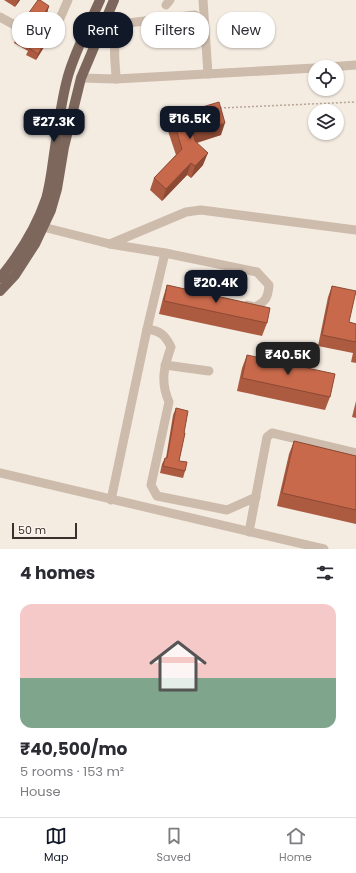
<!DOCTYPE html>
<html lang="en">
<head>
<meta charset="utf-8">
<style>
	:root { --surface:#fff; --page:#f2f2f3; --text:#2b2b33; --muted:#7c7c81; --line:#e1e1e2; --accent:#111827 }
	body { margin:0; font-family:Poppins,sans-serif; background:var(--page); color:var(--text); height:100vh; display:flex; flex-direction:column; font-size:15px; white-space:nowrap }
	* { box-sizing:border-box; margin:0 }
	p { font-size:13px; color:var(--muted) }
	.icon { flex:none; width:22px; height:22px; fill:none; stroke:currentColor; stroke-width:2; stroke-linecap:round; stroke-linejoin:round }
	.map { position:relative; height:549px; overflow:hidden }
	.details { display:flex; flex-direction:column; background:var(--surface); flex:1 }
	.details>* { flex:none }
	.banner { position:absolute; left:12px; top:12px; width:332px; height:36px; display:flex; gap:8px }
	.tools { position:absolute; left:308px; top:60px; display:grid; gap:8px }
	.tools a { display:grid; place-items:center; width:36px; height:36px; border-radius:50%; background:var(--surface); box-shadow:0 1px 3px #0004; font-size:20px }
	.scale { position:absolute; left:12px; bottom:10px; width:65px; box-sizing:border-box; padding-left:4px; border:2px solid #3b302b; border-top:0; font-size:11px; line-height:14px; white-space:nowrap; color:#3b302b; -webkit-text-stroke:3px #fbf5ee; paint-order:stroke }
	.price { position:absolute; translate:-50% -34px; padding:0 9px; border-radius:8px; background:var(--accent); color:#fff; font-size:13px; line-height:26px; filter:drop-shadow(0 1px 2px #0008) }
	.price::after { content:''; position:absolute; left:50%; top:24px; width:12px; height:9px; margin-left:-6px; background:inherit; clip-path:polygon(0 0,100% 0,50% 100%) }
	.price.active { background:#222; color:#fff }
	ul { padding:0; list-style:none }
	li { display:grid; align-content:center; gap:8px; height:212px; padding:0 20px }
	li span { display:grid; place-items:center; height:124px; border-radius:12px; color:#555 }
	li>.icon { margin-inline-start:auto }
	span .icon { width:72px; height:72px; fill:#fffc; stroke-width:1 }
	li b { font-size:17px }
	h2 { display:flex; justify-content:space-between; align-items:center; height:48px; padding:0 20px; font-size:17px }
	.pill { padding:0 14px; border-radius:16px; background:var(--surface); box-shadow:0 1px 3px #0004; font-size:14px; line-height:36px }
	.pill.active { background:var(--accent); color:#fff }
	.tabs { display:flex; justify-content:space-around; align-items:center; height:56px; border-top:1px solid var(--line); background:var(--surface); font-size:11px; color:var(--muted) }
	.tabs a { display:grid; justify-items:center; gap:2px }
	.tabs .active { color:var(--accent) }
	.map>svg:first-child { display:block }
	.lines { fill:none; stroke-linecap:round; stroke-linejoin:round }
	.path { stroke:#b9a596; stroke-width:1.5; stroke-dasharray:2 2; stroke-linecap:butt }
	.minor { stroke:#cdbbac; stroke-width:9 }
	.major { stroke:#7d675c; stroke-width:10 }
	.wall { fill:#ac5a40 }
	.shaded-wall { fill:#8c4a34 }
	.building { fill:#c8694b; stroke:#8c4a34 }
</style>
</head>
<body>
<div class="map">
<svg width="356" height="549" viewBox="0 0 356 549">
	<rect width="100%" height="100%" fill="#f4ebe1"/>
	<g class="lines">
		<g class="path">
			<polyline points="220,108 356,102"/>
			<polyline points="184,111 194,110"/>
			<polyline points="167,113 172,112"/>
		</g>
		<g class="minor">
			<polyline points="203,0 208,74"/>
			<polyline points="166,5 170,0"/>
			<polyline points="0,17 44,41 48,42 51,39 68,0"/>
			<polyline points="328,67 356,65"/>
			<polyline points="81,78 116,79 315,68"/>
			<path d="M116,79c0,-13 -4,-31 1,-43 2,-6 6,-9 11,-13l67,-8"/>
			<polyline points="43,227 110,244 165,253 147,329 111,500"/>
			<polyline points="110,244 186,212 201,210 356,230"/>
			<path d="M165,253l92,19 12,13c-1,13 -3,16 -14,22l-8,-2"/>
			<path d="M147,329c14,2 18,6 24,18 -7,20 -11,34 -2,55l-18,83 6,11 70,14 29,-13"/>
			<polyline points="165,365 209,371"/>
			<polyline points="0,473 324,549"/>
			<polyline points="249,532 267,437 272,433 356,453"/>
		</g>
		<g class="major">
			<path d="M0,278c19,-23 36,-50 46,-79 4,-14 6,-30 8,-45 4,-26 7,-53 14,-78 8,-27 21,-51 32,-76"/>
			<polyline points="0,291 15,275 35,244 51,210 57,189 64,147 81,78 114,0"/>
		</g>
	</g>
	<g class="wall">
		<polygon points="4,0 20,0 15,7"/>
		<polygon points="49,6 47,13 37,28 26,21 28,14"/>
		<polygon points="17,36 46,40 44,47 36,60 26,55 28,51 14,43"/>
		<polygon points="186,112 221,135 197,143 203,165 191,178 187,175 162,201 150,190 154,178 176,155 166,125 171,113"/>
		<polygon points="167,285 267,323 262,336 159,314 163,298"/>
		<polygon points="332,286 349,322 356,324 356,363 351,362 353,353 318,346 328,297"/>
		<polygon points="247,355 330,397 325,410 237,391 242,368"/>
		<polygon points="356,401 356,418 352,417"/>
		<polygon points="176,408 184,433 179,461 185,471 183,478 160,473 162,464 165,458 166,458 173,415"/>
		<polygon points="294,441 356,456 356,524 277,506 289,454"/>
	</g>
	<g class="shaded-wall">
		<polygon points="18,0 20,0 15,7"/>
		<polygon points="49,6 47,13 37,28 39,22"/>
		<polygon points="46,40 44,47 36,60 38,54"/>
		<polygon points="225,123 221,135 188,145 193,133"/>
		<polygon points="208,153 203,165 191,178 195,166"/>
		<polygon points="191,163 187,175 162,201 166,189"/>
	</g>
	<g class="building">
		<polygon points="38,0 40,0 49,6 39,22 28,14"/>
		<polygon points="22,28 46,40 38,54 29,48 31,45 17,36"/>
		<polygon points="219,102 225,123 193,133 195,141 208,153 195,166 191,163 166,189 154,178 182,149 171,113 185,108 186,112"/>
		<polygon points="167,285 270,308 267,323 164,301"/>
		<polygon points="332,286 356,291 349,322 356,324 356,342 322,335"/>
		<polygon points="247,355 335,374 330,397 242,378"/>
		<polygon points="176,408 188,411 184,433 185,433 179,461 187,462 185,471 163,466 165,458 167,458"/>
		<polygon points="294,441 356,456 356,510 282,493"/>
	</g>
</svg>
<div class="tools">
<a><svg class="icon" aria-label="locate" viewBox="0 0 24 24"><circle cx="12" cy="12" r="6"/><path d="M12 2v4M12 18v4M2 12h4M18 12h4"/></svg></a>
<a><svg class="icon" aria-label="layers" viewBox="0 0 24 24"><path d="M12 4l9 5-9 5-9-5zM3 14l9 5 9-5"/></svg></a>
</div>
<div class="scale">50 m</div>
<b class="price" style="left:190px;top:140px">₹16.5K</b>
<b class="price" style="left:54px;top:143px">₹27.3K</b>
<b class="price" style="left:216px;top:304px">₹20.4K</b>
<b class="price active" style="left:288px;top:376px">₹40.5K</b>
<div class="banner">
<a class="pill">Buy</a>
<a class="pill active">Rent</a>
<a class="pill">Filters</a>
<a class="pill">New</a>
</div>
</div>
<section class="details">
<h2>4 homes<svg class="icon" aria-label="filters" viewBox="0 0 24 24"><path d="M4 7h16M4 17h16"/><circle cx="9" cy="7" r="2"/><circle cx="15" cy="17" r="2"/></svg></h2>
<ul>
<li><span style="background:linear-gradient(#f6c9c9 60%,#7fa58c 0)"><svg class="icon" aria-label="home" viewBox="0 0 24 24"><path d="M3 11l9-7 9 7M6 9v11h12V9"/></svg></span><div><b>₹40,500/mo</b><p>5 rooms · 153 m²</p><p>House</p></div></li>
</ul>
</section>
<nav class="tabs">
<a class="active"><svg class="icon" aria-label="map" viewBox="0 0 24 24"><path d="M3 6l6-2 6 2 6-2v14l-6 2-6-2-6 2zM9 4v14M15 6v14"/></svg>Map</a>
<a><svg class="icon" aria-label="saved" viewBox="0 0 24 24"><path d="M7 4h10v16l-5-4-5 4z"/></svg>Saved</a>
<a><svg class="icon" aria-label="home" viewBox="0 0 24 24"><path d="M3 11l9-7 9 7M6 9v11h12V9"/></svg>Home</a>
</nav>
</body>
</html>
